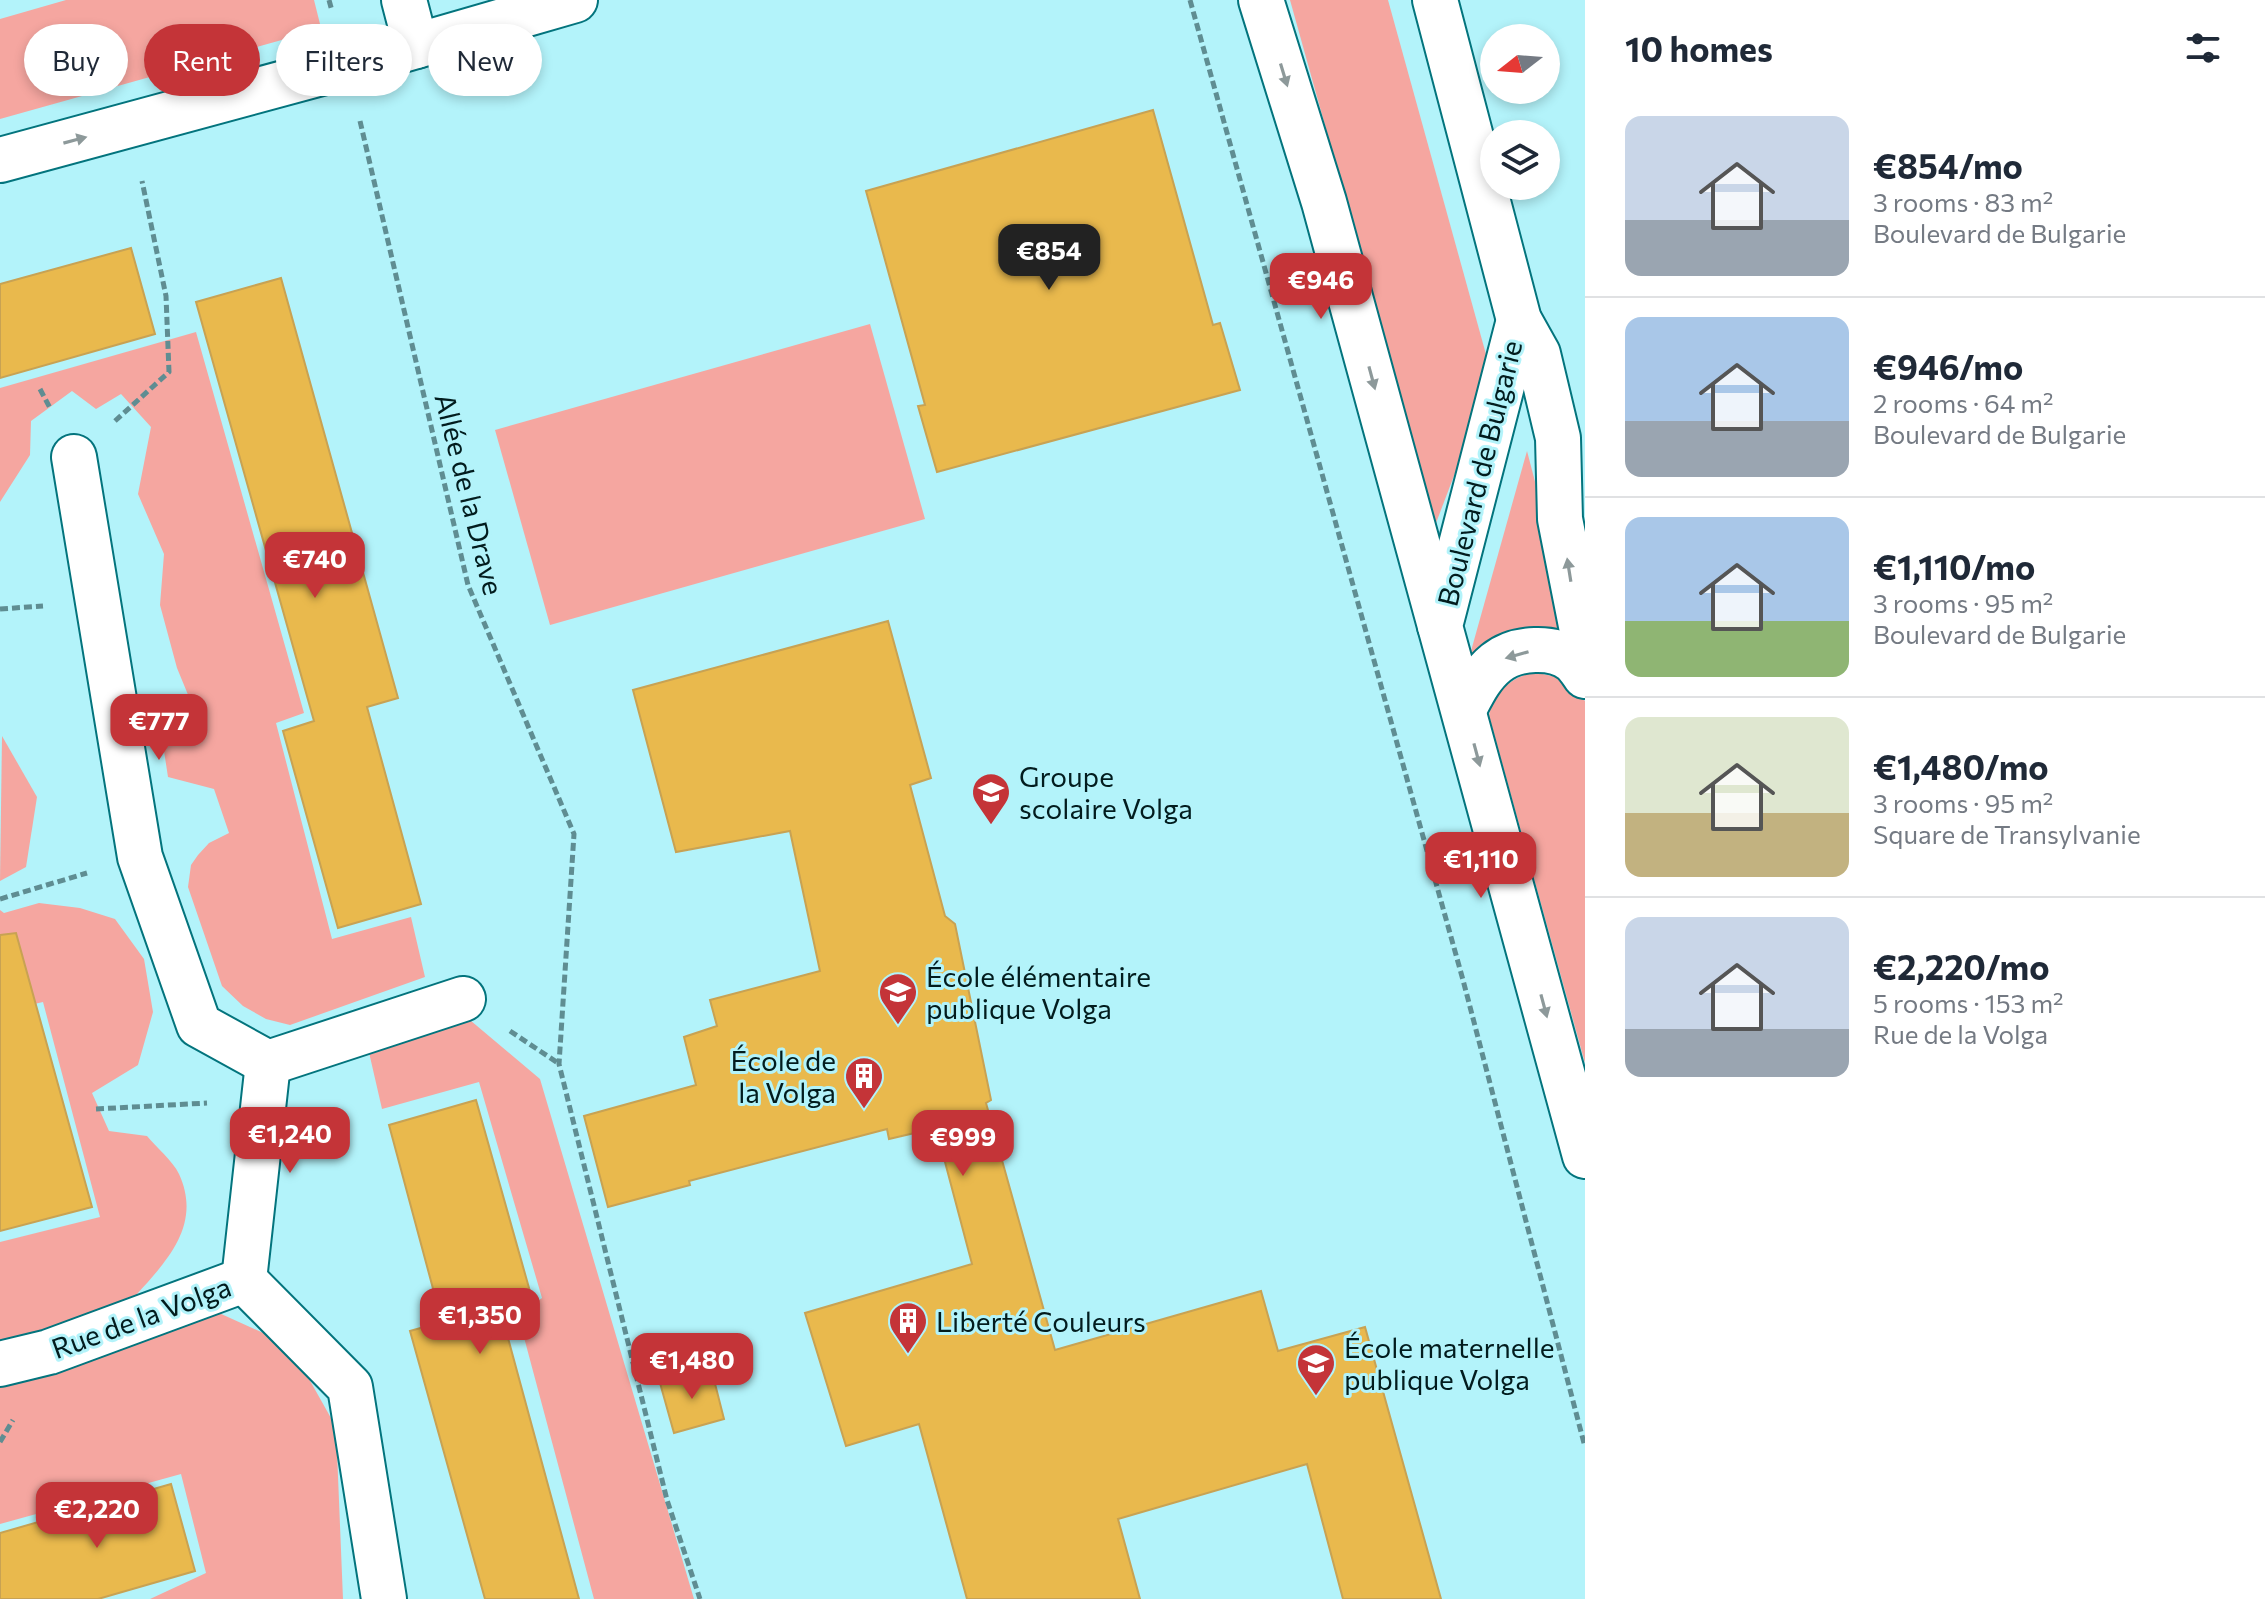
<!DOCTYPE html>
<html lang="en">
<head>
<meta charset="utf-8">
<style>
	:root { --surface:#fff; --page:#f6f6f7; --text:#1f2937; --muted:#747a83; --line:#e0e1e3; --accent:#c43438 }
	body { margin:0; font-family:Commissioner,sans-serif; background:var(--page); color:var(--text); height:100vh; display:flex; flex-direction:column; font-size:30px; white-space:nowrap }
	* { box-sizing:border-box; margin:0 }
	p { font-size:26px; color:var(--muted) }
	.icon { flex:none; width:44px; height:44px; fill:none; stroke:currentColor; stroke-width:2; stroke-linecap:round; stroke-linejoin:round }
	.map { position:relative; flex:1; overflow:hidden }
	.sheet { display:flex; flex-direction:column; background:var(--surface); width:680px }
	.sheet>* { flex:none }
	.guide { position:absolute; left:24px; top:24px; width:760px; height:72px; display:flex; gap:16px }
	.needle { width:52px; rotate:253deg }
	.fabs { position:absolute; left:1480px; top:24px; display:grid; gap:16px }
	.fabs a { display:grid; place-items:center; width:80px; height:80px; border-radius:50%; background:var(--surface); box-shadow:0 4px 12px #0003; font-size:40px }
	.price { position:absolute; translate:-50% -68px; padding:0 18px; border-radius:16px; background:var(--accent); color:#fff; font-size:26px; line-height:52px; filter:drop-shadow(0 2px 4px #0008) }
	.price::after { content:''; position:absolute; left:50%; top:48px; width:24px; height:18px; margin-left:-12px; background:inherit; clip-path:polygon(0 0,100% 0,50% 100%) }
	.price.on { background:#222; color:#fff }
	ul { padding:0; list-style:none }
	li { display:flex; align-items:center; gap:24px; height:200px; padding:0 40px }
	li+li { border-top:2px solid var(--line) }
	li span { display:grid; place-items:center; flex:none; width:224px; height:160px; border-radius:16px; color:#555 }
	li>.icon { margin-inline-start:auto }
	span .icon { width:96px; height:96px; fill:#fffc; stroke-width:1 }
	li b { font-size:34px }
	h2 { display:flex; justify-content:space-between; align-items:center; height:96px; padding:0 40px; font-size:34px }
	.chip { padding:0 28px; border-radius:36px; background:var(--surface); box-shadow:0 4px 12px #0003; font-size:28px; line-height:72px }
	.chip.on { background:var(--accent); color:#fff }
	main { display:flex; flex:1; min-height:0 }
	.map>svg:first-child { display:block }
	.green { fill:#f5a6a0 }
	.building { fill:#e9b94d; stroke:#c8a253; stroke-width:2 }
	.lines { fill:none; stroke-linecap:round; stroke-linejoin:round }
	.street-casing { stroke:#03747d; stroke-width:48 }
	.secondary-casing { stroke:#03747d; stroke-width:48 }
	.path { stroke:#5f8d92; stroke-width:5; stroke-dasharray:8 4; stroke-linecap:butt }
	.street { stroke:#fff; stroke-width:44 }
	.secondary { stroke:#fff; stroke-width:44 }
	.oneway { fill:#8d999a }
	.labels { text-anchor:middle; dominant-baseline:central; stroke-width:6; stroke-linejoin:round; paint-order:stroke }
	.street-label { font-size:28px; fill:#021c1e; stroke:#b3f3fa }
	.poi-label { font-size:28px; fill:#021c1e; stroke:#b3f3fa; text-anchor:start }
</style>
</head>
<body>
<main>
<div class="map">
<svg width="1585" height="1599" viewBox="0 0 1585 1599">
	<rect width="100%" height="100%" fill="#b3f3fa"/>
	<g class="green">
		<polygon points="66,0 314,0 325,44 304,51 296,36 0,119 0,19"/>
		<polygon points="1290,0 1388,0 1492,376 1436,523"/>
		<polygon points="870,324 925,519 550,625 495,430"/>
		<polygon points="196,332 304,713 276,723 332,939 411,917 425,977 290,1025 266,1019 243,1006 222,986 188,887 191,865 198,855 209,843 229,833 214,789 168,777 162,738 191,702 177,668 160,605 164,554 138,494 151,427 121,394 96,409 72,391 31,421 30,455 0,502 0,388"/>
		<polygon points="1527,451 1544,516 1560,634 1473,663 1471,651"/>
		<path d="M1533,672l29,6 23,23v362l-96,-347c3,-23 22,-38 44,-44z"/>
		<polygon points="2,736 37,797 26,867 0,881"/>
		<path d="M39,903l41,5 35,11 29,40 9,53 -15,53 -46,28 17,38 38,5c9,11 26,25 32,38 23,50 -11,86 -42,120l12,37 59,-23 82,37 46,82 7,172h-193l56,-26 -25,-99 -181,50v-282l100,-25 -57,-215 -43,10v-102l4,3z"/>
		<polygon points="464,1015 540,1079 694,1599 594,1599 518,1315 542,1298 479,1082 382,1109 368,1048"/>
	</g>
	<g class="building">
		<polygon points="1153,110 1213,325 1220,323 1240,390 937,472 918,406 925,405 866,191"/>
		<polygon points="131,248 155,334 0,378 0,284"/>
		<polygon points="281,278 398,698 367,707 421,904 338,928 283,731 314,721 196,302"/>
		<polygon points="888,621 931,778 910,785 945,916 955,924 991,1100 986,1103 1055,1350 1261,1291 1278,1351 1365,1327 1441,1599 1343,1599 1307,1464 1118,1519 1140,1599 967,1599 919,1424 846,1446 805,1313 972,1264 936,1128 889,1139 887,1129 689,1181 690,1185 608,1207 584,1116 696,1085 684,1037 717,1026 710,1000 820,971 790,831 676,852 633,690"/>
		<polygon points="16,933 92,1207 0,1231 0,935"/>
		<polygon points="476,1100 531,1295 499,1305 579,1599 485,1599 410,1331 442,1322 389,1125"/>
		<polygon points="711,1368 724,1419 674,1433 660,1383"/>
		<polygon points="171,1484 195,1571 98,1599 0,1599 0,1533"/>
	</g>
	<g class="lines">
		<g class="street-casing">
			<g id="street">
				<polyline points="404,0 416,46"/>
				<polyline points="1261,0 1324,202 1440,626"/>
				<polyline points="0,160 347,66 575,0"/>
				<polyline points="74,457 140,857 199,1025 268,1063"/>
				<path d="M1464,709c9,-17 17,-34 32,-46 20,-16 58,-18 77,-2 5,4 9,11 12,15"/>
				<polyline points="268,1063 463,999"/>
				<polyline points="244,1280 350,1387 384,1599"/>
				<polyline points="244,1280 268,1063"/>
				<polyline points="0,1364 49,1352 244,1280"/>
			</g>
		</g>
		<g class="secondary-casing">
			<g id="secondary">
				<polyline points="1435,0 1519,320 1538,354 1558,438 1560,519 1585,646"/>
				<polyline points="1519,320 1440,626 1585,1156"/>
			</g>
		</g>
		<g class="path">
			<polyline points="329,0 332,11"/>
			<polyline points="1190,0 1463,980 1585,1447"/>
			<polyline points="360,121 468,585 574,834 559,1064 667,1500 700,1599"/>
			<polyline points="40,389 50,408"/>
			<polyline points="115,421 169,372 166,296 142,181"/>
			<polyline points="0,609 43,606"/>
			<polyline points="0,899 87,873"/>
			<polyline points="510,1031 558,1063"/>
			<polyline points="96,1109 207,1103"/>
			<polyline points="0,1442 13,1420"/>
		</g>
		<use href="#street" class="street"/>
		<use href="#secondary" class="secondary"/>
	</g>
	<defs><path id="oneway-solid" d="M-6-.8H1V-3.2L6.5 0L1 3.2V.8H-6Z" transform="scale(2)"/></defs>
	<g class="oneway">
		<use href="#oneway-solid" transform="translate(1284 75) rotate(73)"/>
		<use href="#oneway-solid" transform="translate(75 140) rotate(-15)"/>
		<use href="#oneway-solid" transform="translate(1372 378) rotate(75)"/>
		<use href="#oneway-solid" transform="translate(1569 570) rotate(-99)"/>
		<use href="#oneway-solid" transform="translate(1517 655) rotate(164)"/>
		<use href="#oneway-solid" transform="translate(1477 755) rotate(75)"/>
		<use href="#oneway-solid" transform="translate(1544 1006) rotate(75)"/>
	</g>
	<defs>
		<g id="school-pin" transform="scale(2)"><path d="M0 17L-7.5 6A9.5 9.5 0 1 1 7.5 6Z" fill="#c43438" stroke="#b3f3fa"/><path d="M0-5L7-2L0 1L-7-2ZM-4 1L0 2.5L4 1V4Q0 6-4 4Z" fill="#fff"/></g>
		<g id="building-pin" transform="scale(2)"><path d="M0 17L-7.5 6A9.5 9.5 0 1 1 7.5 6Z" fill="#c43438" stroke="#b3f3fa"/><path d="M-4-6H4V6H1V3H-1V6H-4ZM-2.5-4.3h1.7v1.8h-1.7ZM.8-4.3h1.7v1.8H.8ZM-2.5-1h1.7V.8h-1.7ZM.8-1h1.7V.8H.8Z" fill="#fff"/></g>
	</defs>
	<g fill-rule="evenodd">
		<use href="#school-pin" x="991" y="792"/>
		<use href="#school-pin" x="898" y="992"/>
		<use href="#building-pin" x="864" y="1076"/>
		<use href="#building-pin" x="908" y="1321"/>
		<use href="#school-pin" x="1316" y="1363"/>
	</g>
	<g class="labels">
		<g class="street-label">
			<text transform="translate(1479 473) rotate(-76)">Boulevard de Bulgarie</text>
			<text transform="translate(470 494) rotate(76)">Allée de la Drave</text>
			<text transform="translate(141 1317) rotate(-20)">Rue de la Volga</text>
		</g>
		<g class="poi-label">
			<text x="1019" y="776">Groupe<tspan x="1019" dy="32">scolaire Volga</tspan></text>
			<text x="926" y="976">École élémentaire<tspan x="926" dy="32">publique Volga</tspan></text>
			<text x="836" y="1060" text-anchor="end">École de<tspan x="836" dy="32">la Volga</tspan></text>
			<text x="936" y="1321">Liberté Couleurs</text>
			<text x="1344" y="1347">École maternelle<tspan x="1344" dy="32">publique Volga</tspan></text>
		</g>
	</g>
</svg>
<div class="fabs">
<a><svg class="needle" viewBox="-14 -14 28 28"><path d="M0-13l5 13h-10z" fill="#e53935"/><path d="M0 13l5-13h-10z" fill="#747a83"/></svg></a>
<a><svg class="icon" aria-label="layers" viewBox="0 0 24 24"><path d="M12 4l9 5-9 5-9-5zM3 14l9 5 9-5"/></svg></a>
</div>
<b class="price on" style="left:1049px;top:292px">€854</b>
<b class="price" style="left:1321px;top:321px">€946</b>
<b class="price" style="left:315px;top:600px">€740</b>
<b class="price" style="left:159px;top:762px">€777</b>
<b class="price" style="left:1481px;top:900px">€1,110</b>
<b class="price" style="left:290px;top:1175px">€1,240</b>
<b class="price" style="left:963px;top:1178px">€999</b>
<b class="price" style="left:480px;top:1356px">€1,350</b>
<b class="price" style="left:692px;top:1401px">€1,480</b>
<b class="price" style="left:97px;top:1550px">€2,220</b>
<div class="guide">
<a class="chip">Buy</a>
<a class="chip on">Rent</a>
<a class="chip">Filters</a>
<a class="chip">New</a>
</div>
</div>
<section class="sheet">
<h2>10 homes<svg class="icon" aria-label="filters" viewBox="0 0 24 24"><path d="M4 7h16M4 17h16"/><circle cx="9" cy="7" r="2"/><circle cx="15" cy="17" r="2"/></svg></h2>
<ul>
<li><span style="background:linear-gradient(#c9d6e8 65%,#9aa5b1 0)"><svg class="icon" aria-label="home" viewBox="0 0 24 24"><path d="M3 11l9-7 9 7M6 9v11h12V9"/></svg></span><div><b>€854/mo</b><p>3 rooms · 83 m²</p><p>Boulevard de Bulgarie</p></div></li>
<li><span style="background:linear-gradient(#a9c7e8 65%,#9aa5b1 0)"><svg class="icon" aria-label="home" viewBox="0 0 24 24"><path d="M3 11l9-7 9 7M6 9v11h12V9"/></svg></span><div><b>€946/mo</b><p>2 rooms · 64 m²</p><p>Boulevard de Bulgarie</p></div></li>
<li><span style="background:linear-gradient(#a9c7e8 65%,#8fb573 0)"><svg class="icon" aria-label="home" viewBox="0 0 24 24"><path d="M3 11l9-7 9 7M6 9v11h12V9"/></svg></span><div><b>€1,110/mo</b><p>3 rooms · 95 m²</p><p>Boulevard de Bulgarie</p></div></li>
<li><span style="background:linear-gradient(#dfe7d0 60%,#c2b280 0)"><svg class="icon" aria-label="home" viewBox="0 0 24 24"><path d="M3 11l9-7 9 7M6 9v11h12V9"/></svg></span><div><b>€1,480/mo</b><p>3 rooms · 95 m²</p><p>Square de Transylvanie</p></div></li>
<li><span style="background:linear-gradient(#c9d6e8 70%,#9aa5b1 0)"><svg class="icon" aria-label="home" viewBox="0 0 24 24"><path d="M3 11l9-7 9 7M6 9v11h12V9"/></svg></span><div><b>€2,220/mo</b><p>5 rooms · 153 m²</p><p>Rue de la Volga</p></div></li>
</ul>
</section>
</main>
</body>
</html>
